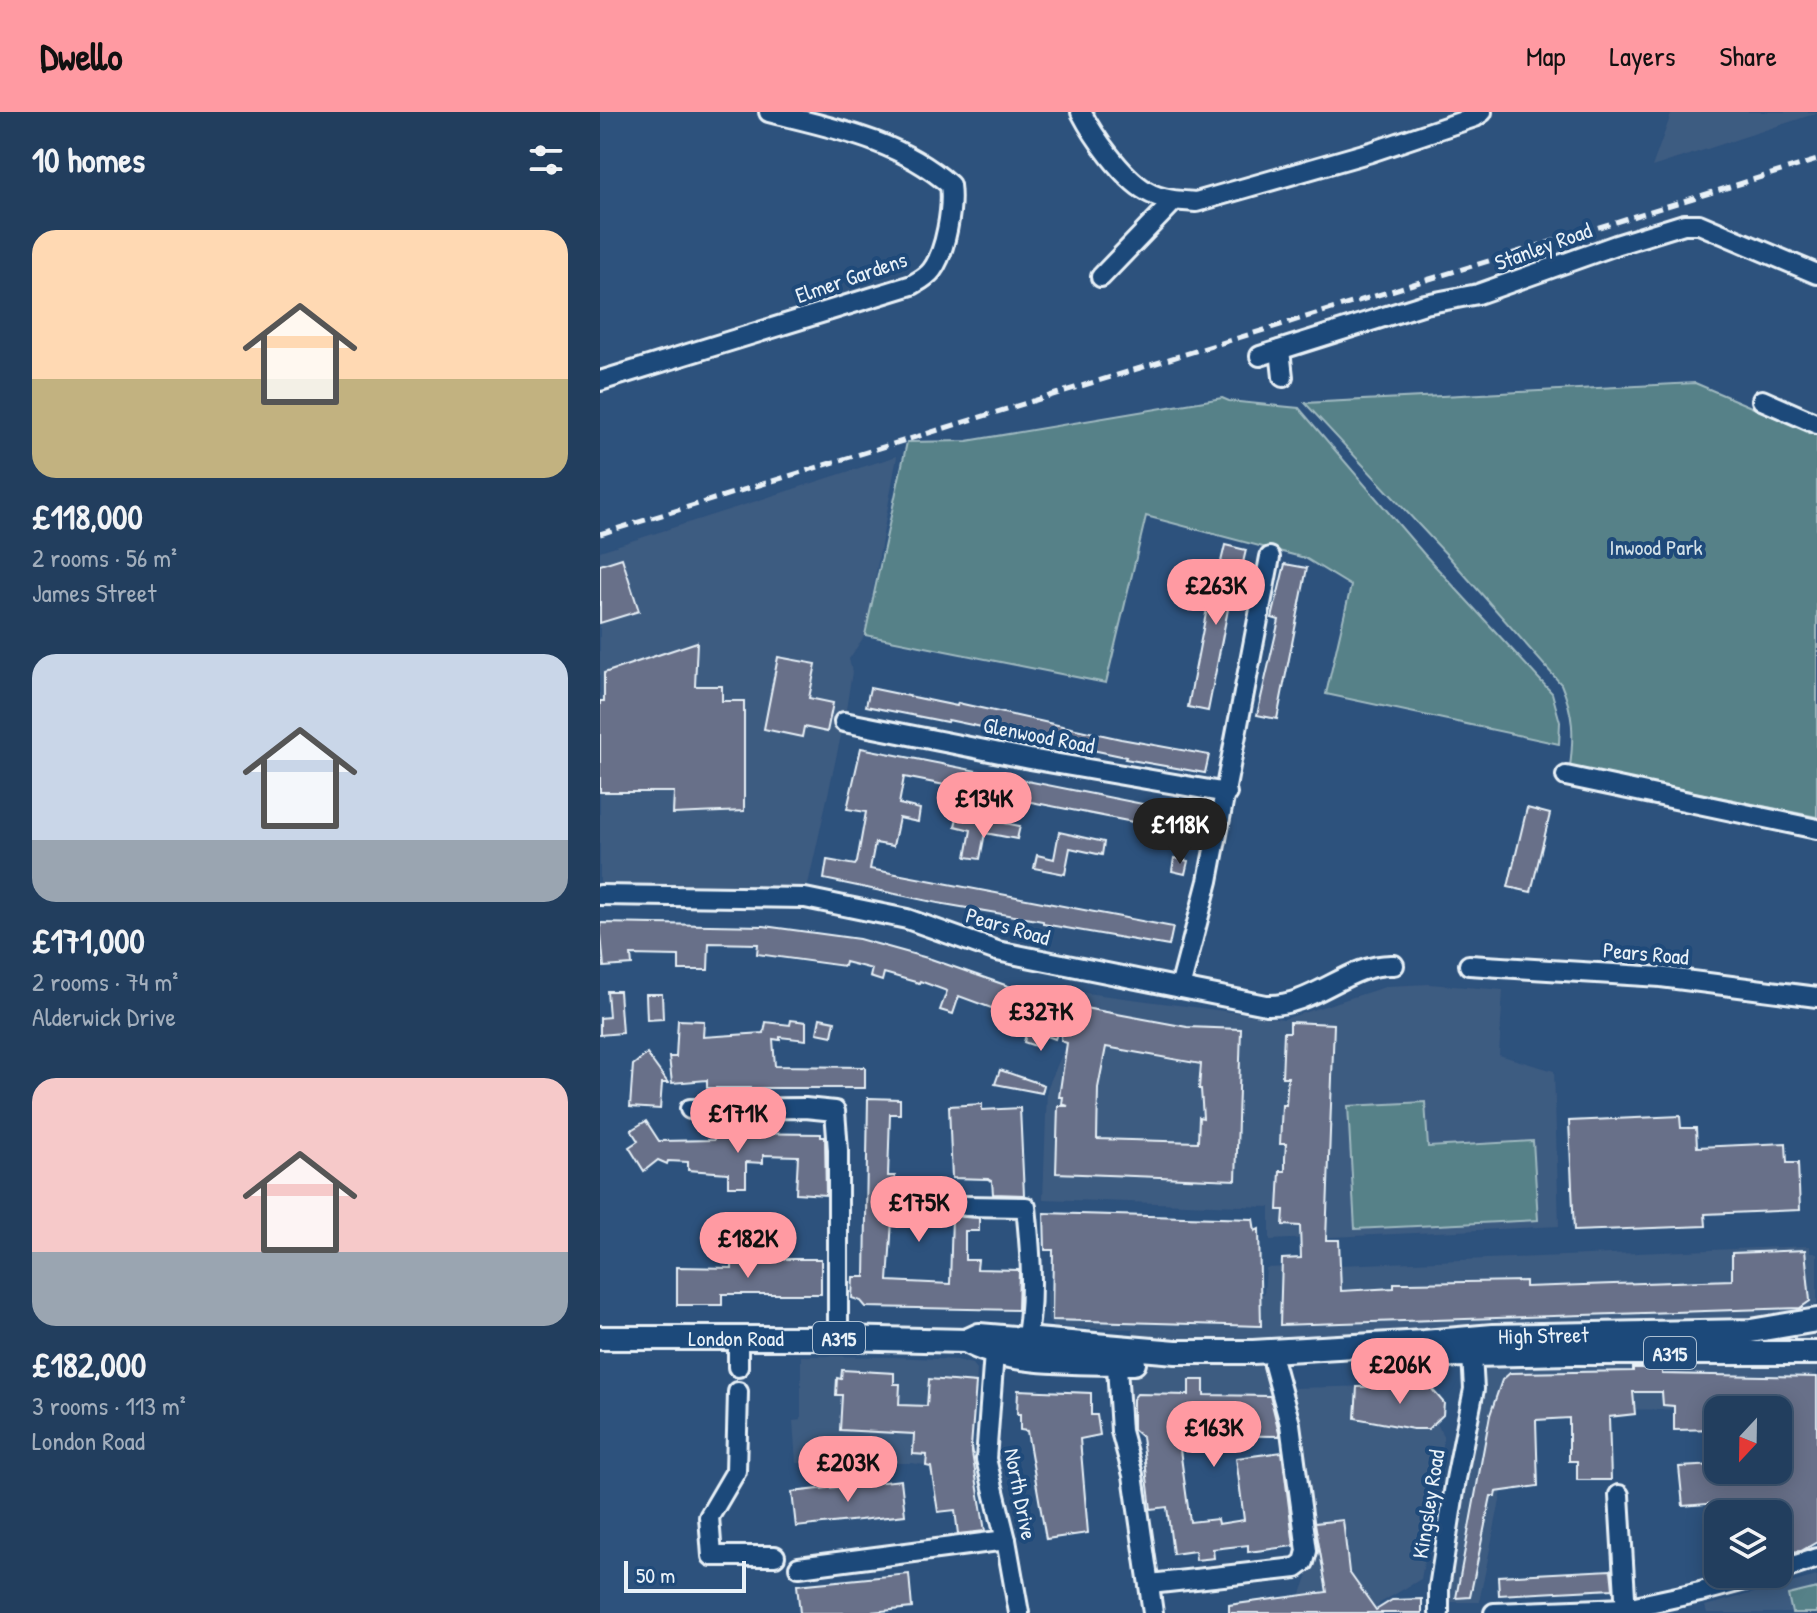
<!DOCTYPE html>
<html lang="en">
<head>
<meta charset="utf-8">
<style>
	:root { --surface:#223e5e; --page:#2e4967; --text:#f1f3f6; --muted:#a2aebc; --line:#3f5773; --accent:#ff9aa2 }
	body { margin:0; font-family:"Patrick Hand",sans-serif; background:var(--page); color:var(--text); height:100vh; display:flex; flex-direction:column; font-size:30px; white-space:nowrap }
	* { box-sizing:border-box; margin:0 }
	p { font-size:26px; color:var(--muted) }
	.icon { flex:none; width:44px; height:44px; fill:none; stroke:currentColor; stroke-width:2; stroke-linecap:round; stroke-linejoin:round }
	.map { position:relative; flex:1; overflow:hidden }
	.drawer { display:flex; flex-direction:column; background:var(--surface); width:600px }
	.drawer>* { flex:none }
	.needle { width:52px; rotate:202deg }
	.tools { position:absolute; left:1104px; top:1284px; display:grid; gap:16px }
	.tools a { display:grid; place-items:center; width:88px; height:88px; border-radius:16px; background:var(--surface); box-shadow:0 4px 20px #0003,0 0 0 2px var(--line); font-size:40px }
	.scale { position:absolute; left:24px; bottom:20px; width:122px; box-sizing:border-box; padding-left:8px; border:4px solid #e8f1f8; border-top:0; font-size:22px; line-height:28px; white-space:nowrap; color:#e8f1f8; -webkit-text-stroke:6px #1f4a7a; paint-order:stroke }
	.price { position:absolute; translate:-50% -68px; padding:0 18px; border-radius:28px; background:var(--accent); color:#111; font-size:26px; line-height:52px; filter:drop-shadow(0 2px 4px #0008) }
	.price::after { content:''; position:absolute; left:50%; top:48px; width:24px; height:18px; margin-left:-12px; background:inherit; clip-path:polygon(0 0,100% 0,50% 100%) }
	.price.on { background:#222; color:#fff }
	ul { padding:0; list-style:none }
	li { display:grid; align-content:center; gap:16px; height:424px; padding:0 32px }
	li span { display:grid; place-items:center; height:248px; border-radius:24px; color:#555 }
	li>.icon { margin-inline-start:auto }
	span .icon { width:144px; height:144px; fill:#fffc; stroke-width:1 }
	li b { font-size:34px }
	h2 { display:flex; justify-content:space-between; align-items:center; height:96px; padding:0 32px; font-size:34px }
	header { display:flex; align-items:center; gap:48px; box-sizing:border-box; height:112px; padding:0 40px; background:var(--accent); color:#111 }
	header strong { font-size:38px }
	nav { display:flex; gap:44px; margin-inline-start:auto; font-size:28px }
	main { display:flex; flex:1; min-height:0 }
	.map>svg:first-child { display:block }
	.built { fill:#3e5b81 }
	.green { fill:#568188; stroke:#9fb9c0; stroke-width:2 }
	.building { fill:#677089; stroke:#e8f1f8; stroke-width:2; fill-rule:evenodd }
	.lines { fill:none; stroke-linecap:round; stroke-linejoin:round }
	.minor-casing { stroke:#e8f1f8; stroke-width:24 }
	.major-casing { stroke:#e8f1f8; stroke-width:28 }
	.minor { stroke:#1f4a7a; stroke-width:18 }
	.major { stroke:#1f4a7a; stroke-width:22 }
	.rail { stroke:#e8f1f8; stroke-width:5; stroke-dasharray:12 6; stroke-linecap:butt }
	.labels { text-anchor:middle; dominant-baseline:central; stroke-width:8; stroke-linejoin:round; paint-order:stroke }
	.shield { fill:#1f4a7a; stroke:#acbfd2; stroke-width:2 }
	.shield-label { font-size:20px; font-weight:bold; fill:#e8f1f8 }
	.street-label { font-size:22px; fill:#e8f1f8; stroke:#1f4a7a }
	.park-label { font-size:22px; fill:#d2e0e7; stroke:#1f4a7a }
</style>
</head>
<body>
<header>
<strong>Dwello</strong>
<nav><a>Map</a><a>Layers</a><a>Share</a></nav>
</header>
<main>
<section class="drawer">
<h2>10 homes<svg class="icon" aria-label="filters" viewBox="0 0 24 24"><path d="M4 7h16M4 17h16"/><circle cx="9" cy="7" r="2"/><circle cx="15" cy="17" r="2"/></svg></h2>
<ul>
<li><span style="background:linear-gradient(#ffd9b3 60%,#c2b280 0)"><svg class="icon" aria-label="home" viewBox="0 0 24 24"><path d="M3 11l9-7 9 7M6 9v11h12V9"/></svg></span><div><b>£118,000</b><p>2 rooms · 56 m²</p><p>James Street</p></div></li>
<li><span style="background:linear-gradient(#c9d6e8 75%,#9aa5b1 0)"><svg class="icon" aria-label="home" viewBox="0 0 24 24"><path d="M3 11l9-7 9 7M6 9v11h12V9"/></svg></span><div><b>£171,000</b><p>2 rooms · 74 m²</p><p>Alderwick Drive</p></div></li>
<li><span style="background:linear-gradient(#f6c9c9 70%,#9aa5b1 0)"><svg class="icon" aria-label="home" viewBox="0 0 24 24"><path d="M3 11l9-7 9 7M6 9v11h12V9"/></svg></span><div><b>£182,000</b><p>3 rooms · 113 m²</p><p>London Road</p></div></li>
</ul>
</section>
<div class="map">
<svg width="1217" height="1501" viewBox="0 0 1217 1501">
	<rect width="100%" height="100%" fill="#2d527d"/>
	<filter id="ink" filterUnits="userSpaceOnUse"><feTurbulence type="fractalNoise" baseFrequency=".0125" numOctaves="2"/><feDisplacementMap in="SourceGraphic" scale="16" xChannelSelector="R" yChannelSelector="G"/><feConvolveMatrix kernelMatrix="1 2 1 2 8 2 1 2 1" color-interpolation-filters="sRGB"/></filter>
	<g filter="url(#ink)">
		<g class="built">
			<polygon points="1072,0 1217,0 1217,1 1052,55"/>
			<polygon points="297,344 265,523 249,547 252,560 244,610 205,786 0,783 0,439"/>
			<polygon points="829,872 903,878 899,943 954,959 959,1114 670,1128 670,1095 443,1087 447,977 470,924 478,880 684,907 788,874"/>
			<polygon points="1210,1134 1210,1141 1217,1141 1217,1192 1212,1194 1217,1222 1217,1301 1178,1298 919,1297 879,1490 844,1490 886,1267 884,1223 680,1234 686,1309 527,1300 533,1217 453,1215 448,1208 447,1178 664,1182 666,1156"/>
			<polygon points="201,1244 294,1245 357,1248 372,1252 377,1258 372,1348 374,1360 311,1351 196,1351 193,1309 201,1308"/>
			<polygon points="817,1273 817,1283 838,1285 844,1291 843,1303 836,1309 843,1324 843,1344 821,1467 780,1491 774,1501 694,1501 715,1443 694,1276"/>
			<polygon points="1217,1464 1217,1501 1107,1501 1105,1494"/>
		</g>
		<g class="green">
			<path d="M1095,271l122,52v382l-247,-50c4,-33 4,-52 -9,-83l-113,-128 -143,-153z"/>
			<polygon points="622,286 629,289 699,296 824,442 952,581 960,610 959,632 726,582 751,474 705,446 546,404 506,571 265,523 307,330 367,329"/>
			<polygon points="825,990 828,1035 933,1029 938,1108 755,1117 748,994"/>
			<polygon points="1217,1476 1217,1501 1192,1501 1188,1483"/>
		</g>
		<g class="building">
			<polygon points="625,433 646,438 633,493 629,492 608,599 588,595 608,491 611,492"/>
			<polygon points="22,446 39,499 0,511 0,453"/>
			<polygon points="685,452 707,456 677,607 657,603 679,508 672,506"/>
			<polygon points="97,530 95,574 122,574 122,589 144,589 144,699 73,702 74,680 0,680 0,589 4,589 4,561"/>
			<polygon points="178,545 216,552 209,586 233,591 227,620 204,615 202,625 164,617"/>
			<polygon points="270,576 357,594 358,591 521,627 609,643 605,661 525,647 526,645 348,608 347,610 266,594"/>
			<polygon points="261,636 598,703 594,722 304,665 299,692 320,697 318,710 299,706 293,734 275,731 270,757 573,815 569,834 443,812 443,809 338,791 224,767 227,748 255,753 257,750 266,700 247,697"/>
			<polygon points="927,696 950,702 931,780 908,775"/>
			<polygon points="358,702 420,714 417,727 385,721 380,747 366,745 371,718 355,714"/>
			<polygon points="459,720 504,730 502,743 470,736 465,762 434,756 437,743 454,747"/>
			<polygon points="574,746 588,749 585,762 572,759"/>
			<path d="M0,811l164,3 95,13 72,20 143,50v-3l113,21 54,2 -5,151 -180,-7 2,-67h10l-6,-2 1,-7h-4l8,-54 -6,-2 1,-20 -7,18 -13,-5 -4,13 -14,-5 3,-12 -14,-5 3,-8 -57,-21 -6,18 -13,-4 7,-19 -27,-10 -1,2 -35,-10 -2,8 -12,-4 2,-8 -27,-7 -1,4 -87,-12 1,-10 -49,-1 -1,27h-29v-14l-48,-1 1,10 -28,2zM506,935l95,17 -2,25h2l2,29 -4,-1 -1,25 -101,-3 1,-51z"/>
			<polygon points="7,879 19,879 22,921 0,923 0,906 9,905"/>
			<polygon points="46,882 62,882 63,907 47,908"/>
			<polygon points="220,906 235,909 232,924 217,921"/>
			<polygon points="78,908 104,909 103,925 164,921 166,910 190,913 191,908 206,910 206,928 180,925 180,928 173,927 175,954 265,955 265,976 107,976 107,968 72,971 69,945 76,945"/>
			<polygon points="690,910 734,912 726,1128 739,1128 741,1179 794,1176 794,1171 806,1171 925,1169 925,1175 1132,1168 1132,1141 1205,1138 1210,1189 1200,1196 680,1213 682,1147 701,1146 700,1114 683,1113 684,1098 678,1098 680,1059 685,1059 685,1046 686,1032 680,1032 682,993 686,993 687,978 688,965 682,965 684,920 690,920"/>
			<polygon points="47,942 68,971 62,971 60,997 30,995 33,953"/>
			<polygon points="400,958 444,973 442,981 395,972"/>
			<polygon points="268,986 300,987 300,1002 290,1002 288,1064 295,1064 288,1169 350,1172 352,1104 379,1106 379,1119 365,1119 365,1148 378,1148 377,1157 419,1158 418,1198 266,1195 261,1189 252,1186 253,1165 265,1165"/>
			<polygon points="382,992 382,998 420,996 424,1083 393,1082 392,1069 388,1067 352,1066 349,994"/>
			<polygon points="1080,1004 1081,1016 1096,1016 1097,1035 1186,1031 1187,1051 1198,1051 1200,1098 1105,1102 1106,1114 974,1119 969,1009"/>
			<polygon points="46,1009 59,1029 114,1028 114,1023 120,1021 221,1022 221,1025 225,1025 226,1083 196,1081 198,1044 163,1043 163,1051 146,1050 146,1074 128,1074 128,1061 88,1058 88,1050 68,1049 67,1052 58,1048 44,1059 29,1035 38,1029 31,1018"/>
			<polygon points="444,1101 653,1107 655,1119 659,1117 661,1214 452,1208 453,1138 445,1138"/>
			<polygon points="132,1147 221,1147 221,1182 122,1182 122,1193 77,1193 77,1155 132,1156"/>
			<polygon points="1033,1256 1062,1256 1062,1262 1217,1265 1217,1430 1201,1439 1189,1440 1188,1421 1178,1421 1178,1402 1143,1402 1142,1389 1083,1394 1079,1355 1118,1353 1118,1358 1178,1358 1178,1298 1118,1298 1118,1317 1074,1318 1074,1294 1063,1293 1062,1280 1033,1280 1035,1302 1009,1305 1011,1368 977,1368 977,1349 969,1349 969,1306 936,1308 938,1374 896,1380 895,1384 891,1384 870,1485 856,1486 890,1303 902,1268 910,1261 1033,1259"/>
			<polygon points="242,1258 294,1261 294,1272 300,1272 299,1293 327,1294 329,1267 376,1271 371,1335 385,1419 358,1422 355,1398 338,1400 331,1355 326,1354 327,1343 313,1342 314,1322 240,1318 242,1283 236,1283 237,1266 241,1267"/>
			<polygon points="589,1268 604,1268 604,1283 670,1284 680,1324 578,1323 590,1410 617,1407 618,1412 644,1408 636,1346 682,1340 694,1434 648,1440 648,1433 613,1437 614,1446 596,1448 595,1439 573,1442 567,1395 551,1397 542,1325 533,1317 533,1287 537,1282 589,1283"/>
			<polygon points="817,1273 830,1275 844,1291 843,1303 828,1317 813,1317 755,1306 757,1275"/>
			<polygon points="418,1278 491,1281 491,1303 497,1303 500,1323 480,1327 488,1421 446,1427 427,1319 420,1318 420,1302 417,1302"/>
			<polygon points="301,1368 305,1403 196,1415 192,1380"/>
			<polygon points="743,1408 749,1460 776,1498 792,1488 822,1487 822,1501 629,1501 629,1493 727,1480 715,1411"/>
			<polygon points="1011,1458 1013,1477 899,1483 898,1464"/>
			<polygon points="309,1462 312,1496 261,1501 200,1501 197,1473"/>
		</g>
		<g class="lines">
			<g class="minor-casing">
				<g id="minor">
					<path d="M481,0c13,25 41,65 65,79 15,9 33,10 50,11l175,-50 104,-35 7,-5"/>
					<polyline points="501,165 574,89"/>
					<polyline points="680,238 683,265"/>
					<polyline points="660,244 825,192 878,182 1016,133 1084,112 1099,112 1217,162"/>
					<path d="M0,269l312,-96c7,-4 15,-8 20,-15 14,-19 21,-63 18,-85 -51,-45 -117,-57 -181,-73"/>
					<polyline points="1162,288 1217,312"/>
					<polyline points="244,610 430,647 627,681"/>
					<polyline points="966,664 1217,717"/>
					<path d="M0,783l205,3 102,21 90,32 269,54c48,2 81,-42 128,-40"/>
					<polyline points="869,853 1061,865 1217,885"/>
					<polyline points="580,876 608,769 670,445"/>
					<polyline points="90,997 205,996 235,999 238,1038 238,1226"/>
					<path d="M365,1094l61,1c5,47 9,97 -2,144"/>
					<polyline points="395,1228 386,1347 406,1428 419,1501"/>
					<polyline points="516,1238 521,1319 533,1363 553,1501"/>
					<polyline points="138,1255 138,1226"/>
					<polyline points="138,1280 136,1359 109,1405 112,1444 175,1444"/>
					<polyline points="1019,1383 1026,1501"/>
					<polyline points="199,1455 406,1428"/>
					<polyline points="1178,1459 1217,1446"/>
					<polyline points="550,1472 696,1456 704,1450 707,1439 690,1312 674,1253"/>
					<polyline points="839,1501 839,1476 856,1367 874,1277 872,1243"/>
					<polyline points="894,1501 1026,1496 1100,1480 1168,1462"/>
				</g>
			</g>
			<g class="major-casing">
				<g id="major">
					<path id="s1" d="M0,1226h238l128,3 13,-6 197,17h77l171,-10 69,-6 258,-5 66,-11"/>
					<path d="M366,1229c37,24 123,21 168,22"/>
					<polyline points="820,1244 972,1241 1217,1241"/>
				</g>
			</g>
			<use href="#minor" class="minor"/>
			<use href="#major" class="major"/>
			<polyline class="rail" points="0,422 1217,48"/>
		</g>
	</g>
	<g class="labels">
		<g class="shield">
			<rect x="213" y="1210" width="52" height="32" rx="6"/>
			<rect x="1044" y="1225" width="52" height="32" rx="6"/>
		</g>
		<g class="shield-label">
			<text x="239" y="1226">A315</text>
			<text x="1070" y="1241">A315</text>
		</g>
		<g class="street-label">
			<text transform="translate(943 134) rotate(-20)">Stanley Road</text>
			<text transform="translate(251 165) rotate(-19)">Elmer Gardens</text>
			<text transform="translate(439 623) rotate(11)">Glenwood Road</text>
			<text transform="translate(408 814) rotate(16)">Pears Road</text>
			<text transform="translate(1046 841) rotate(5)">Pears Road</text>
			<text stroke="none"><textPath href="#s1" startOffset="946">High Street</textPath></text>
			<text stroke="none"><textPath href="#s1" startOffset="136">London Road</textPath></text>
			<text transform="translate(421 1382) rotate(79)">North Drive</text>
			<text transform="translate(828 1392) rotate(-81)">Kingsley Road</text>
		</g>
		<g class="park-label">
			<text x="1056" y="435">Inwood Park</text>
		</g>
	</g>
</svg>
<div class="tools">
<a><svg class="needle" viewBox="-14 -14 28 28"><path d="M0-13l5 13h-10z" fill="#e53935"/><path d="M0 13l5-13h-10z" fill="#a2aebc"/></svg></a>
<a><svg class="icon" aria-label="layers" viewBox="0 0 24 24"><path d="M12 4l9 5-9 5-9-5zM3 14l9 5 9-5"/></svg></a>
</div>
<div class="scale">50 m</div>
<b class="price" style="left:616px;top:515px">£263K</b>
<b class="price" style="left:384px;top:728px">£134K</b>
<b class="price on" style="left:580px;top:754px">£118K</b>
<b class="price" style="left:441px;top:941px">£327K</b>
<b class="price" style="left:138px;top:1043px">£171K</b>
<b class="price" style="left:319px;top:1132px">£175K</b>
<b class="price" style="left:148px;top:1168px">£182K</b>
<b class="price" style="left:800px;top:1294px">£206K</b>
<b class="price" style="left:614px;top:1357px">£163K</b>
<b class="price" style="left:248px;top:1392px">£203K</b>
</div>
</main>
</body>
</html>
